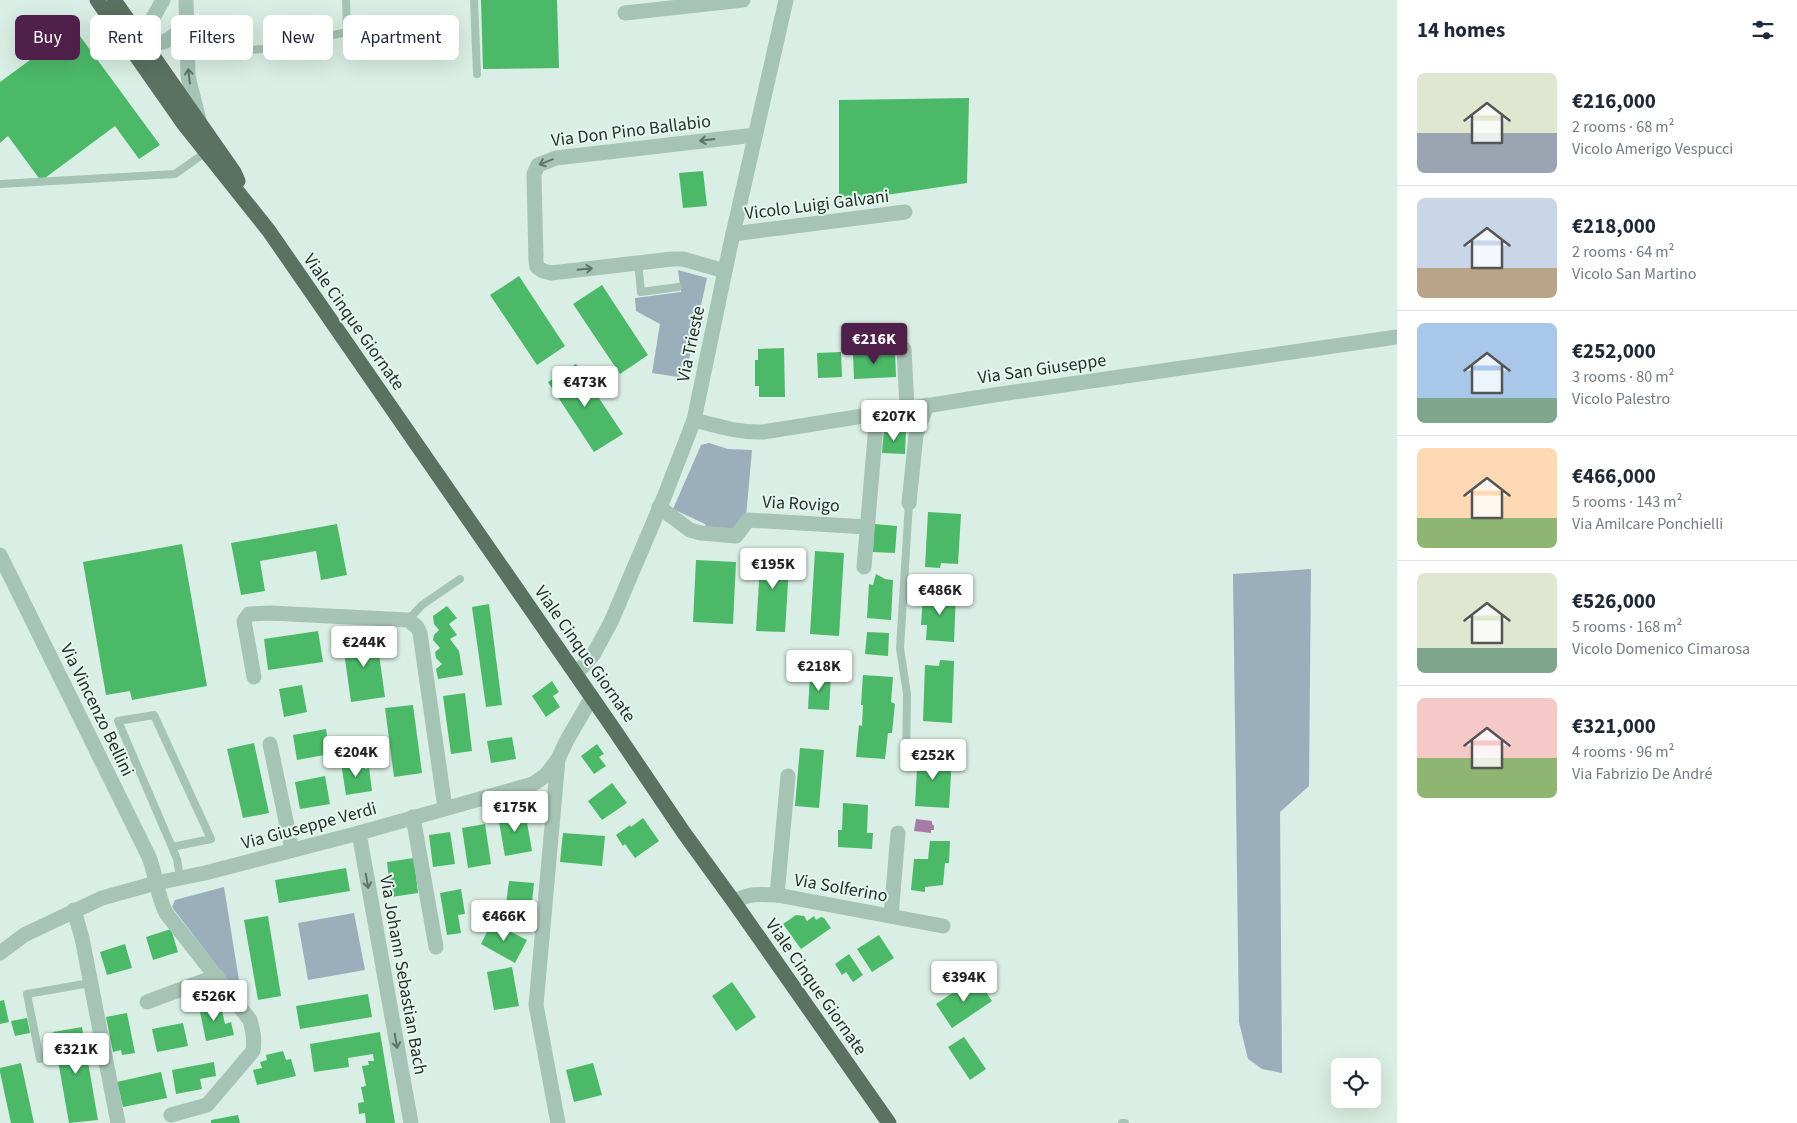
<!DOCTYPE html>
<html lang="en">
<head>
<meta charset="utf-8">
<style>
	:root { --surface:#fff; --page:#f2f2f3; --text:#1f2937; --muted:#747a83; --line:#e0e1e3; --accent:#4e204a }
	body { margin:0; font-family:"Source Sans 3",sans-serif; background:var(--page); color:var(--text); height:100vh; display:flex; flex-direction:column; font-size:19px; white-space:nowrap }
	* { box-sizing:border-box; margin:0 }
	p { font-size:16px; color:var(--muted) }
	.icon { flex:none; width:28px; height:28px; fill:none; stroke:currentColor; stroke-width:2; stroke-linecap:round; stroke-linejoin:round }
	.map { position:relative; flex:1; overflow:hidden }
	.drawer { display:flex; flex-direction:column; background:var(--surface); width:400px }
	.drawer>* { flex:none }
	.banner { position:absolute; left:15px; top:15px; width:475px; height:45px; display:flex; gap:10px }
	.fabs { position:absolute; left:1331px; top:1058px; display:grid; gap:10px }
	.fabs a { display:grid; place-items:center; width:50px; height:50px; border-radius:8px; background:var(--surface); box-shadow:0 5px 20px #0002; font-size:25px }
	.price { position:absolute; translate:-50% -42px; padding:0 11px; border-radius:5px; background:#fff; color:#222; font-size:16px; line-height:32px; filter:drop-shadow(0 1px 2px #0008) }
	.price::after { content:''; position:absolute; left:50%; top:30px; width:15px; height:11px; margin-left:-8px; background:inherit; clip-path:polygon(0 0,100% 0,50% 100%) }
	.price.on { background:var(--accent); color:#fff }
	ul { padding:0; list-style:none }
	li { display:flex; align-items:center; gap:15px; height:125px; padding:0 20px }
	li+li { border-top:1px solid var(--line) }
	li span { display:grid; place-items:center; flex:none; width:140px; height:100px; border-radius:8px; color:#555 }
	li>.icon { margin-inline-start:auto }
	span .icon { width:60px; height:60px; fill:#fffc; stroke-width:1 }
	li b { font-size:21px }
	h2 { display:flex; justify-content:space-between; align-items:center; height:60px; padding:0 20px; font-size:21px }
	.tag { padding:0 18px; border-radius:8px; background:var(--surface); box-shadow:0 5px 20px #0002; font-size:18px; line-height:45px }
	.tag.on { background:var(--accent); color:#fff }
	main { display:flex; flex:1; min-height:0 }
	.map>svg:first-child { display:block }
	.green { fill:#9aafbb }
	.water { fill:#a87ba4 }
	.building { fill:#4cb969 }
	.lines { fill:none; stroke-linecap:round; stroke-linejoin:round }
	.lane { stroke:#a6c4b5; stroke-width:8 }
	.street { stroke:#a6c4b5; stroke-width:15 }
	.primary { stroke:#597262; stroke-width:15 }
	.oneway { stroke:#607369 }
	.labels { text-anchor:middle; dominant-baseline:central; stroke-width:4; stroke-linejoin:round; paint-order:stroke }
	.street-label { font-size:18px; fill:#26312a; stroke:#e4f6ee }
</style>
</head>
<body>
<main>
<div class="map">
<svg width="1397" height="1123" viewBox="0 0 1397 1123">
	<rect width="100%" height="100%" fill="#d9eee4"/>
	<g class="green">
		<polygon points="678,270 707,278 685,378 652,373 660,324 636,311 635,298 681,292"/>
		<polygon points="709,443 728,449 752,450 746,517 735,532 709,531 705,524 673,509 701,445"/>
		<polygon points="1311,569 1309,786 1280,812 1282,1073 1262,1069 1248,1059 1239,1022 1233,574"/>
		<polygon points="224,887 242,999 172,907 175,900"/>
		<polygon points="354,913 365,970 308,980 298,923"/>
	</g>
	<polygon class="water" points="916,819 932,821 932,824 934,826 934,830 931,830 931,833 914,831"/>
	<g class="building">
		<polygon points="481,0 557,0 559,68 483,69"/>
		<polygon points="74,28 160,145 139,159 115,126 41,181 8,136 0,143 0,82"/>
		<polygon points="969,98 967,183 839,202 839,100"/>
		<polygon points="703,171 707,206 683,208 679,173"/>
		<polygon points="519,276 565,346 537,365 490,295"/>
		<polygon points="602,285 648,355 620,374 573,304"/>
		<polygon points="784,348 785,397 759,397 759,386 755,386 755,360 758,360 758,349"/>
		<polygon points="895,351 896,377 854,379 853,353"/>
		<polygon points="841,352 842,377 818,378 817,353"/>
		<polygon points="576,364 623,434 594,452 548,382"/>
		<polygon points="884,429 906,430 905,454 882,453"/>
		<polygon points="928,512 961,514 958,564 941,563 940,568 925,567"/>
		<polygon points="337,524 347,575 321,580 316,551 260,561 265,591 241,595 231,543"/>
		<polygon points="874,524 897,526 895,553 873,552"/>
		<polygon points="182,544 207,686 132,700 130,691 106,695 83,562"/>
		<polygon points="761,548 790,549 785,632 756,631"/>
		<polygon points="815,551 844,553 839,636 810,634"/>
		<polygon points="696,560 736,562 733,624 693,622"/>
		<polygon points="876,574 885,579 893,580 891,620 867,618 869,584 873,585"/>
		<polygon points="941,591 956,592 954,642 926,640 927,625 921,625 923,595 940,596"/>
		<polygon points="489,604 502,705 486,707 472,607"/>
		<polygon points="447,606 457,618 449,624 457,635 450,639 459,651 463,675 438,679 436,669 442,664 436,658 435,652 440,648 433,640 434,635 439,630 434,624 433,616"/>
		<polygon points="318,631 323,662 268,670 264,639"/>
		<polygon points="867,632 889,633 888,656 865,654"/>
		<polygon points="376,633 385,697 351,702 342,638"/>
		<polygon points="940,660 954,661 952,723 923,721 925,665 939,666"/>
		<polygon points="810,674 831,675 829,710 808,709"/>
		<polygon points="863,675 893,677 891,702 895,704 892,733 888,733 885,759 856,757 859,725 862,726 863,705 861,705"/>
		<polygon points="552,681 559,692 553,696 560,707 546,717 532,696"/>
		<polygon points="302,685 307,712 284,717 279,689"/>
		<polygon points="465,693 472,751 451,754 443,696"/>
		<polygon points="413,705 422,773 394,777 385,708"/>
		<polygon points="326,729 330,754 297,760 293,735"/>
		<polygon points="512,737 516,759 491,763 487,741"/>
		<polygon points="254,743 269,813 243,818 227,749"/>
		<polygon points="597,744 604,754 599,757 606,766 594,774 581,756"/>
		<polygon points="800,748 824,750 819,808 795,806"/>
		<polygon points="918,751 933,752 933,756 952,757 949,808 915,806"/>
		<polygon points="363,760 365,769 369,768 372,791 346,795 341,763"/>
		<polygon points="325,776 330,804 300,809 295,782"/>
		<polygon points="612,783 627,803 602,820 588,801"/>
		<polygon points="843,803 868,805 867,833 873,833 872,849 838,847 838,830 842,830"/>
		<polygon points="525,811 532,851 505,856 498,816"/>
		<polygon points="643,818 659,841 635,858 625,844 623,846 616,835 630,825 631,827"/>
		<polygon points="485,824 491,864 468,868 462,828"/>
		<polygon points="450,832 455,864 433,867 429,835"/>
		<polygon points="563,833 605,836 602,866 560,862"/>
		<polygon points="930,841 950,841 949,863 945,863 943,885 925,887 925,892 911,890 914,859 928,859"/>
		<polygon points="414,858 418,893 391,897 387,862"/>
		<polygon points="346,868 350,891 279,903 275,880"/>
		<polygon points="509,881 534,883 530,922 504,919"/>
		<polygon points="461,889 465,914 458,915 461,933 447,935 440,893"/>
		<polygon points="796,915 804,916 807,921 814,916 816,920 821,917 824,918 831,928 801,949 783,924"/>
		<polygon points="268,916 281,996 258,1000 244,920"/>
		<polygon points="492,922 527,940 515,963 481,944"/>
		<polygon points="171,929 178,952 153,960 146,937"/>
		<polygon points="879,935 894,958 872,972 857,949"/>
		<polygon points="125,944 132,968 107,975 100,952"/>
		<polygon points="849,954 863,975 853,982 846,972 842,975 835,964"/>
		<polygon points="512,967 519,1006 494,1010 487,972"/>
		<polygon points="976,977 992,1001 952,1028 936,1004"/>
		<polygon points="732,982 756,1017 736,1031 712,996"/>
		<polygon points="368,994 372,1017 300,1029 296,1006"/>
		<polygon points="214,999 216,1011 222,1010 225,1024 231,1022 234,1035 206,1041 198,1002"/>
		<polygon points="4,1000 9,1022 0,1024 0,1001"/>
		<polygon points="127,1013 135,1053 122,1055 121,1050 113,1052 106,1017"/>
		<polygon points="27,1018 30,1033 15,1036 11,1021"/>
		<polygon points="183,1023 188,1046 157,1052 152,1029"/>
		<polygon points="82,1027 98,1120 69,1123 53,1032"/>
		<polygon points="380,1032 395,1123 366,1123 365,1113 359,1114 358,1103 364,1102 361,1087 366,1086 362,1066 369,1065 368,1061 374,1061 373,1054 348,1058 349,1067 314,1072 310,1044"/>
		<polygon points="964,1037 986,1069 970,1080 948,1047"/>
		<polygon points="283,1051 286,1060 291,1059 296,1076 257,1085 253,1070 262,1068 260,1062 267,1060 266,1055"/>
		<polygon points="214,1062 216,1076 200,1079 202,1089 176,1094 172,1070"/>
		<polygon points="21,1063 34,1123 11,1123 0,1072 0,1068"/>
		<polygon points="593,1063 602,1095 574,1102 566,1070"/>
		<polygon points="161,1072 167,1098 123,1107 117,1082"/>
		<polygon points="238,1115 240,1123 211,1123 211,1120"/>
	</g>
	<g class="lines">
		<g class="lane">
			<polyline points="474,0 477,74"/>
			<polyline points="203,52 265,49 347,32 346,0"/>
			<polyline points="0,184 175,174 206,152"/>
			<polyline points="638,263 641,292 678,287"/>
			<polyline points="408,620 422,605 460,579"/>
			<polyline points="906,763 907,694 900,648 909,503"/>
			<polyline points="172,847 211,839 154,715 118,721 172,847 177,859 180,878"/>
			<polyline points="40,1059 27,994 90,983"/>
			<polyline points="1122,1123 1125,1123"/>
		</g>
		<g class="street">
			<polyline points="186,0 188,76 199,120"/>
			<polyline points="625,13 743,0"/>
			<path d="M134,39c25,9 36,4 52,-16"/>
			<path d="M142,53c1,-21 11,-35 21,-53"/>
			<polyline points="733,234 905,212"/>
			<polyline points="725,271 683,259 672,259 551,273 543,271 537,267 536,261 534,174 538,165 556,158 755,135"/>
			<polyline points="904,349 907,408"/>
			<path d="M694,420c23,6 45,13 69,12l231,-37 403,-58"/>
			<polyline points="909,503 916,435 927,405"/>
			<polyline points="659,507 690,530 701,533 736,536 748,520 867,527"/>
			<path d="M0,555l149,302c7,18 8,38 17,56l84,107c3,11 5,20 3,31l-46,54 -36,10"/>
			<polyline points="864,567 877,413"/>
			<polyline points="576,674 593,655 611,622 665,495 694,420 730,247 786,0"/>
			<polyline points="254,677 244,621 249,614 270,613 408,620 417,627 420,633 445,808"/>
			<polyline points="270,744 292,850"/>
			<polyline points="413,817 436,947"/>
			<polyline points="359,833 411,1123"/>
			<polyline points="777,895 788,776"/>
			<path d="M734,902c14,-9 27,-8 43,-7l166,31"/>
			<polyline points="74,910 82,938 118,1123"/>
			<polyline points="891,916 898,833"/>
			<polyline points="0,953 24,935 102,898 156,883 205,873 359,833 533,784 546,775 558,759 567,740 592,697"/>
			<polyline points="147,1002 217,976"/>
			<polyline points="558,1123 536,1005 558,759"/>
		</g>
		<g class="primary">
			<polyline points="97,0 183,123 269,231 613,728 684,833 734,902 889,1123"/>
			<polyline points="114,0 234,172 238,181"/>
		</g>
	</g>
	<defs><path id="oneway-shaft" d="M-6 0H5M1.5-3L5.5 0L1.5 3" fill="none" stroke-width="1.6" stroke-linecap="round" stroke-linejoin="round" transform="scale(1.25)"/></defs>
	<g class="oneway">
		<use href="#oneway-shaft" transform="translate(189 76) rotate(-97)"/>
		<use href="#oneway-shaft" transform="translate(707 140) rotate(173)"/>
		<use href="#oneway-shaft" transform="translate(546 162) rotate(158)"/>
		<use href="#oneway-shaft" transform="translate(585 269) rotate(-6)"/>
		<use href="#oneway-shaft" transform="translate(367 881) rotate(80)"/>
		<use href="#oneway-shaft" transform="translate(396 1041) rotate(80)"/>
	</g>
	<g class="labels">
		<g class="street-label">
			<text transform="translate(631 131) rotate(-7)">Via Don Pino Ballabio</text>
			<text transform="translate(817 205) rotate(-7)">Vicolo Luigi Galvani</text>
			<text transform="translate(354 322) rotate(55)">Viale Cinque Giornate</text>
			<text transform="translate(691 344) rotate(-78)">Via Trieste</text>
			<text transform="translate(1042 369) rotate(-8)">Via San Giuseppe</text>
			<text transform="translate(801 504) rotate(3)">Via Rovigo</text>
			<text transform="translate(585 654) rotate(55)">Viale Cinque Giornate</text>
			<text transform="translate(97 710) rotate(64)">Via Vincenzo Bellini</text>
			<text transform="translate(309 826) rotate(-15)">Via Giuseppe Verdi</text>
			<text transform="translate(841 888) rotate(10)">Via Solferino</text>
			<text transform="translate(403 975) rotate(80)">Via Johann Sebastian Bach</text>
			<text transform="translate(816 987) rotate(55)">Viale Cinque Giornate</text>
		</g>
	</g>
</svg>
<div class="fabs">
<a><svg class="icon" aria-label="locate" viewBox="0 0 24 24"><circle cx="12" cy="12" r="6"/><path d="M12 2v4M12 18v4M2 12h4M18 12h4"/></svg></a>
</div>
<b class="price on" style="left:874px;top:365px">€216K</b>
<b class="price" style="left:585px;top:408px">€473K</b>
<b class="price" style="left:894px;top:442px">€207K</b>
<b class="price" style="left:773px;top:590px">€195K</b>
<b class="price" style="left:940px;top:616px">€486K</b>
<b class="price" style="left:364px;top:668px">€244K</b>
<b class="price" style="left:819px;top:692px">€218K</b>
<b class="price" style="left:356px;top:778px">€204K</b>
<b class="price" style="left:933px;top:781px">€252K</b>
<b class="price" style="left:515px;top:833px">€175K</b>
<b class="price" style="left:504px;top:942px">€466K</b>
<b class="price" style="left:964px;top:1003px">€394K</b>
<b class="price" style="left:214px;top:1022px">€526K</b>
<b class="price" style="left:76px;top:1075px">€321K</b>
<div class="banner">
<a class="tag on">Buy</a>
<a class="tag">Rent</a>
<a class="tag">Filters</a>
<a class="tag">New</a>
<a class="tag">Apartment</a>
</div>
</div>
<section class="drawer">
<h2>14 homes<svg class="icon" aria-label="filters" viewBox="0 0 24 24"><path d="M4 7h16M4 17h16"/><circle cx="9" cy="7" r="2"/><circle cx="15" cy="17" r="2"/></svg></h2>
<ul>
<li><span style="background:linear-gradient(#dfe7d0 60%,#9aa5b1 0)"><svg class="icon" aria-label="home" viewBox="0 0 24 24"><path d="M3 11l9-7 9 7M6 9v11h12V9"/></svg></span><div><b>€216,000</b><p>2 rooms · 68 m²</p><p>Vicolo Amerigo Vespucci</p></div></li>
<li><span style="background:linear-gradient(#c9d6e8 70%,#b9a48a 0)"><svg class="icon" aria-label="home" viewBox="0 0 24 24"><path d="M3 11l9-7 9 7M6 9v11h12V9"/></svg></span><div><b>€218,000</b><p>2 rooms · 64 m²</p><p>Vicolo San Martino</p></div></li>
<li><span style="background:linear-gradient(#a9c7e8 75%,#7fa58c 0)"><svg class="icon" aria-label="home" viewBox="0 0 24 24"><path d="M3 11l9-7 9 7M6 9v11h12V9"/></svg></span><div><b>€252,000</b><p>3 rooms · 80 m²</p><p>Vicolo Palestro</p></div></li>
<li><span style="background:linear-gradient(#ffd9b3 70%,#8fb573 0)"><svg class="icon" aria-label="home" viewBox="0 0 24 24"><path d="M3 11l9-7 9 7M6 9v11h12V9"/></svg></span><div><b>€466,000</b><p>5 rooms · 143 m²</p><p>Via Amilcare Ponchielli</p></div></li>
<li><span style="background:linear-gradient(#dfe7d0 75%,#7fa58c 0)"><svg class="icon" aria-label="home" viewBox="0 0 24 24"><path d="M3 11l9-7 9 7M6 9v11h12V9"/></svg></span><div><b>€526,000</b><p>5 rooms · 168 m²</p><p>Vicolo Domenico Cimarosa</p></div></li>
<li><span style="background:linear-gradient(#f6c9c9 60%,#8fb573 0)"><svg class="icon" aria-label="home" viewBox="0 0 24 24"><path d="M3 11l9-7 9 7M6 9v11h12V9"/></svg></span><div><b>€321,000</b><p>4 rooms · 96 m²</p><p>Via Fabrizio De André</p></div></li>
</ul>
</section>
</main>
</body>
</html>
